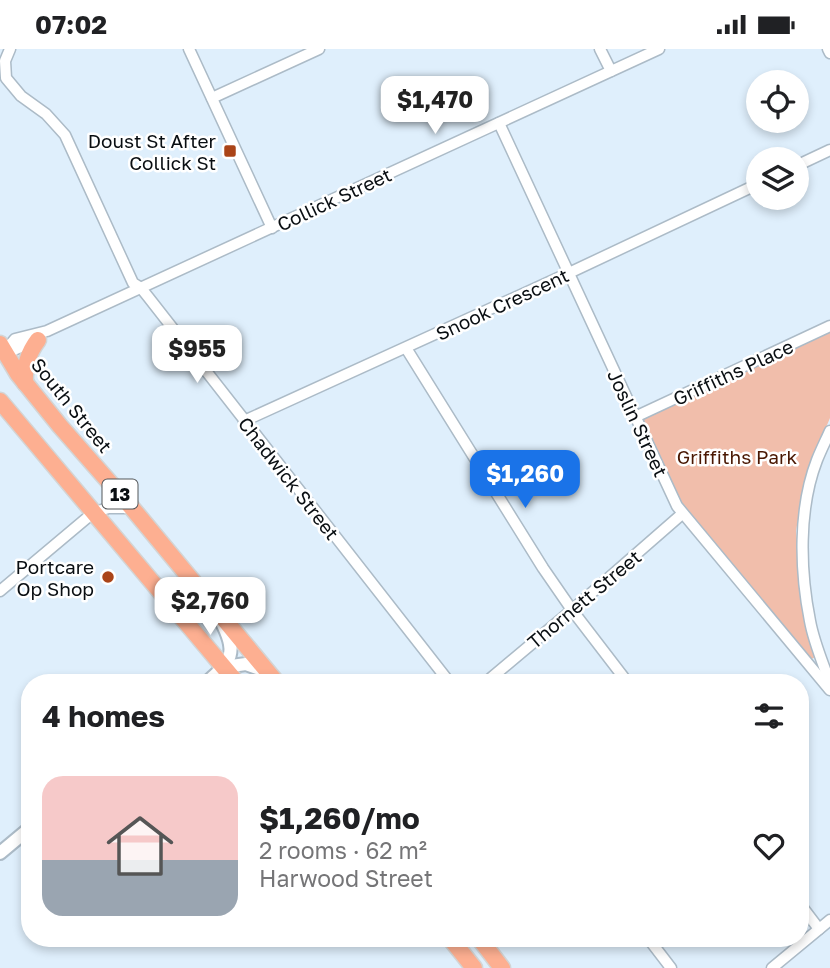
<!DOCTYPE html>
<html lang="en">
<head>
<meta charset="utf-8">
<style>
	:root { --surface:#fff; --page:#f6f6f6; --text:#202124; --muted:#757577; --line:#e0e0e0; --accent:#1a73e8 }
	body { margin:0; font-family:"Golos Text",sans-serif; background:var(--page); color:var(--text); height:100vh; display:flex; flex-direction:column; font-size:26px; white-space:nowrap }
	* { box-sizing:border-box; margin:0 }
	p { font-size:23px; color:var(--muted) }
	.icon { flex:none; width:38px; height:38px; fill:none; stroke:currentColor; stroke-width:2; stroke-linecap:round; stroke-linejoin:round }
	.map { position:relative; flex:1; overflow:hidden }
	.sheet { position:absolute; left:21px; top:625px; width:788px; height:273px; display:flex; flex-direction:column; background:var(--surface); border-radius:28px; box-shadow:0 4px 10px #0003 }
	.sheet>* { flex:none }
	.fabs { position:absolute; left:746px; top:21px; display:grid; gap:14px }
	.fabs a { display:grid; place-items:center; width:63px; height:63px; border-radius:50%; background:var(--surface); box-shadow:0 4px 10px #0003; font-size:35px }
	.price { position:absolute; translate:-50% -60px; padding:0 16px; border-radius:14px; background:#fff; color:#222; font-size:23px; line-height:46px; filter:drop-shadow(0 2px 4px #0008) }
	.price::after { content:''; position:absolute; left:50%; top:42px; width:21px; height:16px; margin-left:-10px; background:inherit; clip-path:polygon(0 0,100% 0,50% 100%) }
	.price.on { background:var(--accent); color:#fff }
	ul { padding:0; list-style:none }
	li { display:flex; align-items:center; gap:21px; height:175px; padding:0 21px }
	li+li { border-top:2px solid var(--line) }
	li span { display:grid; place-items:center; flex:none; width:196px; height:140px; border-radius:21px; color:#555 }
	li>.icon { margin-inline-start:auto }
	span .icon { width:84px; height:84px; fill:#fffc; stroke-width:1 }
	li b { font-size:30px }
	h2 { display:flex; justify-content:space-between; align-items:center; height:84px; padding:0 21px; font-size:30px }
	.status { display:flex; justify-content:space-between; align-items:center; height:49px; padding:0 35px; background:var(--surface); direction:ltr }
	.status svg { height:19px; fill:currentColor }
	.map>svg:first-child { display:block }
	.green { fill:#f1beab }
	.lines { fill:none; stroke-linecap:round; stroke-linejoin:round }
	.minor-casing { stroke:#acbbc7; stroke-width:13 }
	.tertiary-casing { stroke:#acbbc7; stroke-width:16 }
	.primary-casing { stroke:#d3d4d4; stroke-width:19 }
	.minor { stroke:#fff; stroke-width:10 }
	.tertiary { stroke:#fff; stroke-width:12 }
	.primary { stroke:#fdaf91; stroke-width:16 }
	.poi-dot { fill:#aa4418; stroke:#fff; stroke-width:2.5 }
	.labels { text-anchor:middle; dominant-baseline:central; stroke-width:5; stroke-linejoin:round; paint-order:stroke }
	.shield { fill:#fff; stroke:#535659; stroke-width:2 }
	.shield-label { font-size:18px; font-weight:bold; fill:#090e12 }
	.poi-label { font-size:19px; fill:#090e12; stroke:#fff; text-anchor:end }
	.street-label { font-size:19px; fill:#090e12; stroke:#fff }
	.park-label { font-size:19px; fill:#491702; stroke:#fff }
</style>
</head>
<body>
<div class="status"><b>07:02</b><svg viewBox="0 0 49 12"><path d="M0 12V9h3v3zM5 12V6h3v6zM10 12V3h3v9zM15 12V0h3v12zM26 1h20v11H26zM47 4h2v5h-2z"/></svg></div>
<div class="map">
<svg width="830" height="919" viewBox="0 0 830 919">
	<rect width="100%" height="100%" fill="#dfeffc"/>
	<polygon class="green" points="830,283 830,369 811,414 802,448 796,482 806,577 816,608 809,611 687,465 674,446 641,370"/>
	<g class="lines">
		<g class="minor-casing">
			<g id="minor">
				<polyline points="10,0 5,12 6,29 21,47 46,65 65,86 133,234 141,239 149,249 450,634"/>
				<polyline points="189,0 272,179"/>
				<polyline points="600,0 611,22"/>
				<polyline points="828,0 830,4"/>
				<polyline points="212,49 319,0"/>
				<polyline points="499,74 677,457 830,641"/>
				<polyline points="796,117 830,101"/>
				<polyline points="406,299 543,519 572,561 628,634"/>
				<polyline points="4,303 15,290 47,282 659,0"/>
				<polyline points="4,303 14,301 36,291"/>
				<polyline points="635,368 830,277"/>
				<polyline points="244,372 569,224 758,135"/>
				<path d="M830,382c-4,9 -9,19 -13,29 -19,49 -17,111 -7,161 4,22 13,42 20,62"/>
				<polyline points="0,542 94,463 109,459 132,459"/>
				<polyline points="485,634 572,561 682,465"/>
				<polyline points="800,855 819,880"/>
				<polyline points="648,889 671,919"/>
				<polyline points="772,919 830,871"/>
			</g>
		</g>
		<g class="tertiary-casing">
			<g id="tertiary">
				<polyline points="224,618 246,615 268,623"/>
				<path d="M206,634c26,-22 32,-30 15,-62"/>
				<polyline points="0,804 30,779"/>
			</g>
		</g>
		<g class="primary-casing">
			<g id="primary">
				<polyline points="0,295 18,325 60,377 132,459 277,634"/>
				<path d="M25,334c-1,-16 3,-30 13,-43"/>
				<polyline points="0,352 237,634"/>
				<polyline points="450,889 474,919"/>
				<polyline points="479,889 502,919"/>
			</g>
		</g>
		<use href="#minor" class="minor"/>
		<use href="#tertiary" class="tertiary"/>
		<use href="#primary" class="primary"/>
	</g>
	<g class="poi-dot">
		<rect x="223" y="95" width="14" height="14" rx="3.5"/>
		<circle cx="108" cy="528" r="7"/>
	</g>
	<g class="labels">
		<rect class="shield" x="102.5" y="430.5" width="35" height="29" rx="5"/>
		<g class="shield-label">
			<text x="120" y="445">13</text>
		</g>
		<g class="poi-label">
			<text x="216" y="91">Doust St After<tspan x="216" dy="22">Collick St</tspan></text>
			<text x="94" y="517">Portcare<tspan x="94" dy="22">Op Shop</tspan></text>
		</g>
		<g class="street-label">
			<text transform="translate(334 150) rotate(-25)">Collick Street</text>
			<text transform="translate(502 255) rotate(-25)">Snook Crescent</text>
			<text transform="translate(733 323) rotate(-25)">Griffiths Place</text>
			<text transform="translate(72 356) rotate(51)">South Street</text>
			<text transform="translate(638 374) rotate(65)">Joslin Street</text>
			<text transform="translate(289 429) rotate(52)">Chadwick Street</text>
			<text transform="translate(584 550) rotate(-40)">Thornett Street</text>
		</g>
		<g class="park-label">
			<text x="737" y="407">Griffiths Park</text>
		</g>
	</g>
</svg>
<div class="fabs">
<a><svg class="icon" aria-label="locate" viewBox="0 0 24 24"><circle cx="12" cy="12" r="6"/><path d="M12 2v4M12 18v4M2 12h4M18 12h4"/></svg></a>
<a><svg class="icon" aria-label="layers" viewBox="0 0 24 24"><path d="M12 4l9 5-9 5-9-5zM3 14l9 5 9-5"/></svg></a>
</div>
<b class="price" style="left:435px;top:87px">$1,470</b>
<b class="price" style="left:197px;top:336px">$955</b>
<b class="price on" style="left:525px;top:461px">$1,260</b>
<b class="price" style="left:210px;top:588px">$2,760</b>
<section class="sheet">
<h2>4 homes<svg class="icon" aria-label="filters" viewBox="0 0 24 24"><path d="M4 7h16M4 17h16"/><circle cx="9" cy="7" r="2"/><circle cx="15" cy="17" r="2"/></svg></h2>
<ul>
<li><span style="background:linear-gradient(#f6c9c9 60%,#9aa5b1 0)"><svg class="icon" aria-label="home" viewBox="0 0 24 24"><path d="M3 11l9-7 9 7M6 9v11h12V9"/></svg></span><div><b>$1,260/mo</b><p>2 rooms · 62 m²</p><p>Harwood Street</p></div><svg class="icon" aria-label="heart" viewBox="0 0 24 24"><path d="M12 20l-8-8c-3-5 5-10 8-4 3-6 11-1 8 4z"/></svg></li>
</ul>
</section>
</div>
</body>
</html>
